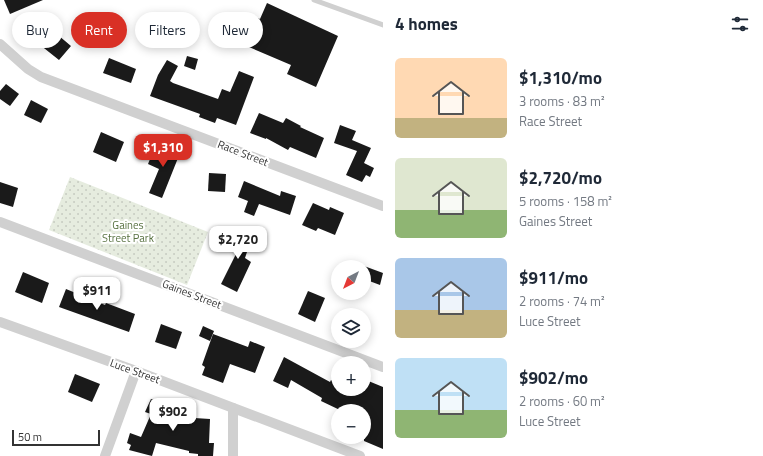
<!DOCTYPE html>
<html lang="en">
<head>
<meta charset="utf-8">
<style>
	:root { --surface:#fff; --page:#f6f6f7; --text:#1f2937; --muted:#747a83; --accent:#d93025 }
	body { margin:0; font-family:"Titillium Web",sans-serif; background:var(--page); color:var(--text); height:100vh; display:flex; flex-direction:column; font-size:15px; white-space:nowrap }
	* { box-sizing:border-box; margin:0 }
	p { font-size:13px; color:var(--muted) }
	.icon { flex:none; width:22px; height:22px; fill:none; stroke:currentColor; stroke-width:2; stroke-linecap:round; stroke-linejoin:round }
	.map { position:relative; flex:1; overflow:hidden }
	.side { display:flex; flex-direction:column; background:var(--surface); width:380px }
	.side>* { flex:none }
	.top-card { position:absolute; left:12px; top:12px; width:311px; height:36px; display:flex; gap:8px }
	.needle { width:26px; rotate:222deg }
	.tools { position:absolute; left:331px; top:260px; display:grid; gap:8px }
	.tools a { display:grid; place-items:center; width:40px; height:40px; border-radius:50%; background:var(--surface); box-shadow:0 2px 10px #0003; font-size:20px }
	.scale { position:absolute; left:12px; bottom:10px; width:88px; box-sizing:border-box; padding-left:4px; border:2px solid #333; border-top:0; font-size:11px; line-height:14px; white-space:nowrap; color:#333; -webkit-text-stroke:3px #fff; paint-order:stroke }
	.price { position:absolute; translate:-50% -34px; padding:0 9px; border-radius:8px; background:#fff; color:#222; font-size:13px; line-height:26px; filter:drop-shadow(0 1px 2px #0008) }
	.price::after { content:''; position:absolute; left:50%; top:24px; width:12px; height:9px; margin-left:-6px; background:inherit; clip-path:polygon(0 0,100% 0,50% 100%) }
	.price.active { background:var(--accent); color:#fff }
	ul { padding:0; list-style:none }
	li { display:flex; align-items:center; gap:12px; height:100px; padding:0 12px }
	li span { display:grid; place-items:center; flex:none; width:112px; height:80px; border-radius:6px; color:#555 }
	li>.icon { margin-inline-start:auto }
	span .icon { width:48px; height:48px; fill:#fffc; stroke-width:1 }
	li b { font-size:17px }
	h2 { display:flex; justify-content:space-between; align-items:center; height:48px; padding:0 12px; font-size:17px }
	.tag { padding:0 14px; border-radius:18px; background:var(--surface); box-shadow:0 2px 10px #0003; font-size:14px; line-height:36px }
	.tag.active { background:var(--accent); color:#fff }
	main { display:flex; flex:1; min-height:0 }
	.map>svg:first-child { display:block }
	.park { fill:url(#park-dots) }
	.building { fill:#1a1a1a }
	.lines { fill:none; stroke-linecap:round; stroke-linejoin:round }
	.lane { stroke:#d0d0d0; stroke-width:5 }
	.street { stroke:#d0d0d0; stroke-width:10 }
	.labels { text-anchor:middle; dominant-baseline:central; stroke-width:4; stroke-linejoin:round; paint-order:stroke }
	.street-label { font-size:11px; fill:#333; stroke:#fff }
	.park-label { font-size:11px; fill:#56703f; stroke:#fff }
</style>
</head>
<body>
<main>
<div class="map">
<svg width="383" height="456" viewBox="0 0 383 456">
	<defs>
		<pattern id="park-dots" width="8" height="8" patternUnits="userSpaceOnUse"><rect width="8" height="8" fill="#e6ecdf"/><path d="M2 2h.1M6 6h.1" fill="none" stroke="#c6cbc0" stroke-width="1.8" stroke-linecap="round"/></pattern>
	</defs>
	<rect width="100%" height="100%" fill="#fff"/>
	<polygon class="park" points="70,177 208,232 187,285 49,230"/>
	<g class="building">
		<polygon points="4,0 43,0 10,14"/>
		<polygon points="267,3 338,36 316,87 287,74 291,65 249,47 255,32 245,28 251,15 260,19"/>
		<polygon points="35,12 48,22 46,25 71,46 59,60 20,29"/>
		<polygon points="187,56 198,59 195,70 184,66"/>
		<polygon points="109,58 136,69 131,83 103,73"/>
		<polygon points="167,60 178,66 170,81 173,83 218,99 222,89 230,92 239,71 254,77 236,125 217,118 215,123 199,117 200,114 150,96 158,75"/>
		<polygon points="6,84 19,94 10,106 0,99 0,91"/>
		<polygon points="31,100 48,109 41,123 24,115"/>
		<polygon points="259,113 283,123 286,118 301,126 300,127 324,138 316,158 290,147 288,150 266,138 266,139 250,133"/>
		<polygon points="340,125 356,131 352,140 371,148 364,163 374,168 370,177 366,175 362,182 346,175 357,151 334,143"/>
		<polygon points="101,132 124,142 116,162 93,152"/>
		<polygon points="156,144 180,153 162,198 149,193 159,169 148,164"/>
		<polygon points="209,173 226,174 225,192 208,191"/>
		<polygon points="244,181 280,196 281,191 296,196 290,215 259,204 254,216 244,212 248,201 238,197"/>
		<polygon points="0,182 18,188 13,207 0,203"/>
		<polygon points="313,203 329,210 330,207 344,213 335,235 318,228 316,231 302,225"/>
		<polygon points="248,229 254,231 245,258 251,262 237,292 221,284 238,250 226,246 231,232 244,237"/>
		<polygon points="364,266 383,273 380,285 364,279"/>
		<polygon points="23,272 49,283 42,303 15,292"/>
		<polygon points="66,289 105,305 106,303 135,314 129,332 59,307"/>
		<polygon points="308,291 325,298 315,322 298,314"/>
		<polygon points="161,324 182,332 176,349 155,342"/>
		<polygon points="203,326 214,331 210,341 199,336"/>
		<polygon points="213,334 248,347 250,341 265,347 255,373 230,364 223,383 202,375 205,367 202,365"/>
		<polygon points="284,357 330,382 331,380 338,383 338,389 364,389 366,380 383,387 383,449 364,441 364,411 342,411 321,401 322,398 291,380 288,388 273,381"/>
		<polygon points="75,374 100,384 92,402 68,392"/>
		<polygon points="151,399 181,411 179,417 210,419 209,443 214,443 213,456 198,456 198,454 189,453 189,451 156,443 152,456 129,450 131,445 127,443 130,433 141,437 151,414 145,412"/>
	</g>
	<g class="lines">
		<polyline class="lane" points="314,0 383,25"/>
		<g class="street">
			<polyline points="0,44 28,69 41,77 383,206"/>
			<polyline points="0,222 383,367"/>
			<polyline points="0,322 136,371 360,456"/>
			<polyline points="105,456 136,371"/>
			<polyline points="233,456 233,408"/>
		</g>
	</g>
	<g class="labels">
		<g class="street-label">
			<text transform="translate(243 153) rotate(21)">Race Street</text>
			<text transform="translate(192 294) rotate(21)">Gaines Street</text>
			<text transform="translate(135 371) rotate(20)">Luce Street</text>
		</g>
		<g class="park-label">
			<text x="128" y="225">Gaines<tspan x="128" dy="13">Street Park</tspan></text>
		</g>
	</g>
</svg>
<div class="tools">
<a><svg class="needle" viewBox="-14 -14 28 28"><path d="M0-13l5 13h-10z" fill="#e53935"/><path d="M0 13l5-13h-10z" fill="#747a83"/></svg></a>
<a><svg class="icon" aria-label="layers" viewBox="0 0 24 24"><path d="M12 4l9 5-9 5-9-5zM3 14l9 5 9-5"/></svg></a>
<a>+</a>
<a>−</a>
</div>
<div class="scale">50 m</div>
<b class="price active" style="left:163px;top:168px">$1,310</b>
<b class="price" style="left:238px;top:260px">$2,720</b>
<b class="price" style="left:97px;top:311px">$911</b>
<b class="price" style="left:173px;top:432px">$902</b>
<div class="top-card">
<a class="tag">Buy</a>
<a class="tag active">Rent</a>
<a class="tag">Filters</a>
<a class="tag">New</a>
</div>
</div>
<section class="side">
<h2>4 homes<svg class="icon" aria-label="filters" viewBox="0 0 24 24"><path d="M4 7h16M4 17h16"/><circle cx="9" cy="7" r="2"/><circle cx="15" cy="17" r="2"/></svg></h2>
<ul>
<li><span style="background:linear-gradient(#ffd9b3 75%,#c2b280 0)"><svg class="icon" aria-label="home" viewBox="0 0 24 24"><path d="M3 11l9-7 9 7M6 9v11h12V9"/></svg></span><div><b>$1,310/mo</b><p>3 rooms · 83 m²</p><p>Race Street</p></div></li>
<li><span style="background:linear-gradient(#dfe7d0 65%,#8fb573 0)"><svg class="icon" aria-label="home" viewBox="0 0 24 24"><path d="M3 11l9-7 9 7M6 9v11h12V9"/></svg></span><div><b>$2,720/mo</b><p>5 rooms · 158 m²</p><p>Gaines Street</p></div></li>
<li><span style="background:linear-gradient(#a9c7e8 65%,#c2b280 0)"><svg class="icon" aria-label="home" viewBox="0 0 24 24"><path d="M3 11l9-7 9 7M6 9v11h12V9"/></svg></span><div><b>$911/mo</b><p>2 rooms · 74 m²</p><p>Luce Street</p></div></li>
<li><span style="background:linear-gradient(#bfe0f5 65%,#8fb573 0)"><svg class="icon" aria-label="home" viewBox="0 0 24 24"><path d="M3 11l9-7 9 7M6 9v11h12V9"/></svg></span><div><b>$902/mo</b><p>2 rooms · 60 m²</p><p>Luce Street</p></div></li>
</ul>
</section>
</main>
</body>
</html>
